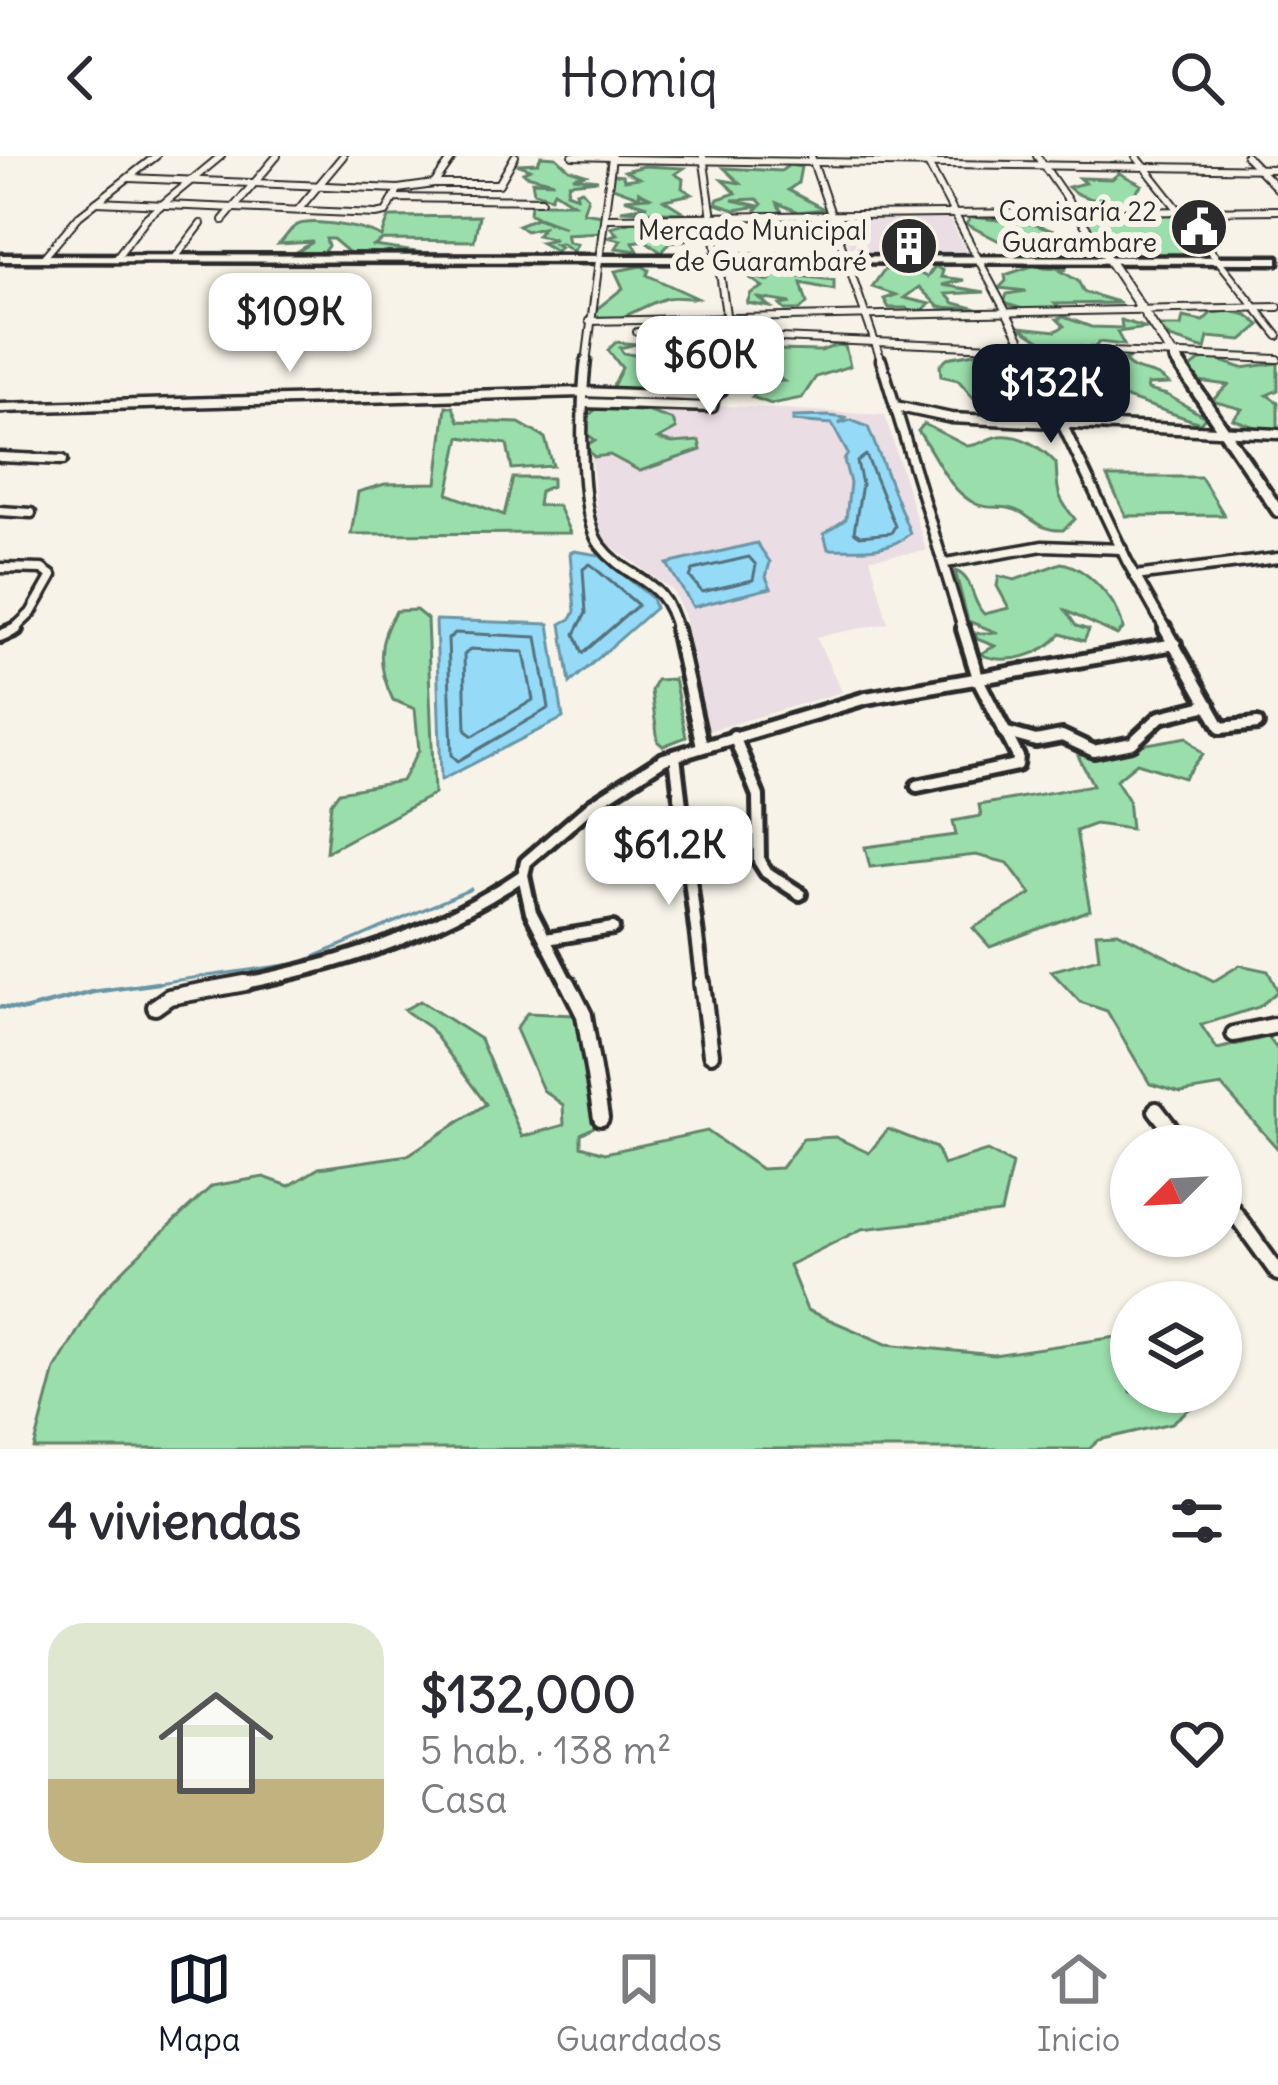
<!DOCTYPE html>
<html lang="es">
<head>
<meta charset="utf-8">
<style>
	:root { --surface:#fff; --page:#f7f7f7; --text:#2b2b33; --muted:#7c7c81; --line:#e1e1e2; --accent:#111827 }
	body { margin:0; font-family:Delius,sans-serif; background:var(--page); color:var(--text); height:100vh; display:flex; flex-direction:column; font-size:45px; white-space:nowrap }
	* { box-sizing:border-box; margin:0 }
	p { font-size:39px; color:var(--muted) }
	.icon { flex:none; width:66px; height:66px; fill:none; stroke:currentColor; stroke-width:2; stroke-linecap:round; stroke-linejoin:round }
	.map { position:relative; height:1293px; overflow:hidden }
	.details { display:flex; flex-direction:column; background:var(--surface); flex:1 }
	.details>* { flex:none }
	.needle { width:78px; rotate:246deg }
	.controls { position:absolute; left:1110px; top:969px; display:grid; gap:24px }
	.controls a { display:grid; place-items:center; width:132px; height:132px; border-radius:50%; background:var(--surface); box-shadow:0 3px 9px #0004; font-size:60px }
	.price { position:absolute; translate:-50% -102px; padding:0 27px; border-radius:24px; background:#fff; color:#222; font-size:39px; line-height:78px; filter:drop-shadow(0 3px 6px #0008) }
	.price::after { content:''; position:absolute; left:50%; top:72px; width:36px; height:27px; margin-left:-18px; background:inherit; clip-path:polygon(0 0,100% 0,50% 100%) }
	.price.on { background:var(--accent); color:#fff }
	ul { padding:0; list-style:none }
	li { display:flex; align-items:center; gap:36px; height:300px; padding:0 48px }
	li span { display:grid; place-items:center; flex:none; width:336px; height:240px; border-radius:36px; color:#555 }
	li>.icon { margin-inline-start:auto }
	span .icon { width:144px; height:144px; fill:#fffc; stroke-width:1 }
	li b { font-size:51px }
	h2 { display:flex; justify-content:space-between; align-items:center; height:144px; padding:0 48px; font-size:51px }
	header { display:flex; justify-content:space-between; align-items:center; height:156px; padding:0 48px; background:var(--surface); font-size:54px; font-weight:600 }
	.tabs { display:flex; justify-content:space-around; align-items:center; height:168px; border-top:3px solid var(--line); background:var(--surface); font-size:33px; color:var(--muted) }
	.tabs a { display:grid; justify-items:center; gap:6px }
	.tabs .on { color:var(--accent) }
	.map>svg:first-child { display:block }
	.built { fill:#eadde3 }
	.green { fill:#9adeab; stroke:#62846b; stroke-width:3 }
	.water { fill:#95dbf7; stroke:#6b95a5; stroke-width:3 }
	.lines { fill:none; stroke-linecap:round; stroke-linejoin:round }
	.shore { stroke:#55717d; stroke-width:3 }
	.stream-far1 { stroke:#6b95a5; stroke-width:3 }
	.stream { stroke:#6b95a5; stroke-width:4.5 }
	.minor-far3-casing { stroke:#2b2b2b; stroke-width:10 }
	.minor-far2-casing { stroke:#2b2b2b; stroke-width:15 }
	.minor-far1-casing { stroke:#2b2b2b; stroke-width:20 }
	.minor-casing { stroke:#2b2b2b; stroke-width:22 }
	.secondary-far1-casing { stroke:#2b2b2b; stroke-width:12 }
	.secondary-casing { stroke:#2b2b2b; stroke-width:18 }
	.primary-casing { stroke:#2b2b2b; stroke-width:9 }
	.minor-far3 { stroke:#f7f3e8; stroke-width:6 }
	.minor-far2 { stroke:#f7f3e8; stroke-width:8 }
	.minor-far1 { stroke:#f7f3e8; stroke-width:10 }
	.minor { stroke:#f7f3e8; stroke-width:14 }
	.secondary-far1 { stroke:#f7f3e8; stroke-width:8 }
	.secondary { stroke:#f7f3e8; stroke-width:10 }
	.primary { fill:#f7f3e8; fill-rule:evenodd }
	.labels { text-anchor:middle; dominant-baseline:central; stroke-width:12; stroke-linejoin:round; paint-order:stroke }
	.far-poi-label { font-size:27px; fill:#2b2b2b; stroke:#f7f3e8; text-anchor:end }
</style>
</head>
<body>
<header><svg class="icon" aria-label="back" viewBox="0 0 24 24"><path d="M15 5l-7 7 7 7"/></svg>Homiq<svg class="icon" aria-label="search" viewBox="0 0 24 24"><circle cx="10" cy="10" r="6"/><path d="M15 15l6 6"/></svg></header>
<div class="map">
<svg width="1278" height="1293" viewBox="0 0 1278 1293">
	<rect width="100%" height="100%" fill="#f7f3e8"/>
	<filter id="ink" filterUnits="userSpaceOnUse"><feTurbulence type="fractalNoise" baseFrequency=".00833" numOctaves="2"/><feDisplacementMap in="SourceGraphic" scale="24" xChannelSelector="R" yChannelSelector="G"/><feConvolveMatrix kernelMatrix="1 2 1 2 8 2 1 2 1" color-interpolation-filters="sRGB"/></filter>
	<g filter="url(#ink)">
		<g class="built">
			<polygon points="949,61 968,100 852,98 839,62"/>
			<polygon points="587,242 885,259 926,395 870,402 888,467 816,481 842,536 709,575 684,458 672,434 604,385 598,372"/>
		</g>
		<g class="green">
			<polygon points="541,0 556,1 569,13 585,18 573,21 598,24 569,27 567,36 577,40 576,35 582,34 588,41 583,56 602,59 602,76 566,78 568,86 577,88 573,95 561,87 555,88 560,91 556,95 540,86 555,83 537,79 543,71 526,75 518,69 536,62 565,71 530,58 531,47 573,47 554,35 551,41 534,36 532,25 554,26 526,19 523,16 530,13 517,8 538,7"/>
			<polygon points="789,9 801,11 798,27 788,34 824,53 799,56 777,47 783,58 759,57 756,54 762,48 757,43 732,44 759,50 735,54 716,48 718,43 736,37 722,24 740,27 724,12 781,15"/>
			<polygon points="644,10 684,12 675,18 683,23 682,32 692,38 664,44 685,57 621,54 647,50 624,43 649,41 639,36 640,41 610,30 613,18 623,19 624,24 639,22 625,15"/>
			<path d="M1119,17l23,12 -7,8 11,7c-24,1 -60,5 -78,-13l17,-4 -6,-5 33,1z"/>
			<polygon points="1173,56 1205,100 1114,100 1104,96 1081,59"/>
			<path d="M479,60l-5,25 -91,-1 -9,6 43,6 -3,3h-62l-19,-16h-7l2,7 -6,8 -22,3 -5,-4 18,-11 -34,2c7,-6 12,-18 21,-20 17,-5 67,4 82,13l7,-20z"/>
			<polygon points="971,61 1033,68 1068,80 1066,85 1013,75 1014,80 1045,91 1019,95 966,68"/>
			<polygon points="632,65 682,68 675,74 687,84 669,86 662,97 645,84 633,86 638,95 616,92 621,84 607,81 617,78 610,71"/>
			<path d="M642,110l7,4 -2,5 50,23c-10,1 -20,-2 -30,0 -26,7 -42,24 -72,24l-2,-10 30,-24 -8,-17z"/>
			<polygon points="935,110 943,115 941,121 964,124 942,129 985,136 946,138 954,147 977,153 939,151 919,131 904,142 930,148 914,160 906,152 889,152 884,143 896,139 872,131 884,114 908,112 927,121"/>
			<polygon points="1032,110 1067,113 1061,115 1078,125 1084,136 1121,147 1055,148 1061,154 1025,154 1004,147 1007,138 1026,135 999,132 1006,125 1005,119"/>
			<polygon points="789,113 799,120 834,124 834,134 801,127 807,147 800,154 785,154 780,149 791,147 759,142 770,151 747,147 751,137 763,131 746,119 769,125 776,115"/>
			<polygon points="1229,155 1247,159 1260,169 1242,184 1208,181 1205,193 1170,182 1158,170 1181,170 1183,161 1203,165 1211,157"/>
			<polygon points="1064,161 1091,171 1122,172 1121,164 1147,172 1117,176 1124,189 1099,186 1093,194 1052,192 1019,171 1056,175 1064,170 1057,163"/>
			<polygon points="616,186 636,188 620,192 623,197 661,204 667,212 662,243 635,242 612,232 622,212 608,194"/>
			<polygon points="837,189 845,190 850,210 816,221 802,242 771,248 752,241 765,226 783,225 766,215 775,194 821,195"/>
			<polygon points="986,195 1003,195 1017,202 1006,218 990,225 992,230 1016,239 1014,244 974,242 958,224 941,220 940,209 947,202"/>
			<path d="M1109,198l26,2 -11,4c12,16 31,8 45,24l-22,1 1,5 19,5 38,22 -5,6 -79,-27 -36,-6 -28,-27 8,-8 46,3z"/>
			<polygon points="1206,200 1242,212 1278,207 1278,234 1267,239 1278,246 1278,280 1233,263 1242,253 1212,245 1228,229 1199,225 1188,214"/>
			<polygon points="446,250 453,251 459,265 519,267 545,282 553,310 512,313 507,288 460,281 448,338 504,359 513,322 552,322 552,330 540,335 538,349 558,350 570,377 351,378 358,336 385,328 437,327"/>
			<polygon points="600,250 632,250 673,264 676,273 658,283 672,287 699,285 701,294 640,315 610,299 594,301 585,290 595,284 583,275 585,262"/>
			<path d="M924,268l43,22c12,-1 18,-6 28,-9 23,-6 47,11 61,26 2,28 -1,32 19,56l-12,11c-19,1 -26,-7 -41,-17 -16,-10 -31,-2 -46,-9 -29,-14 -40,-49 -58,-73z"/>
			<polygon points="1107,321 1201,321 1224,359 1126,360"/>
			<path d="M1061,407c26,4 59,40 62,66l-6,6 -51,-24 10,15 13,4 -5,11 -23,-7c-17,20 -53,33 -81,20l15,-8 -18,-7 -2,-6h23l-30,-12 -13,-50c19,6 16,31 29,43l25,-6 -12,-22 2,-10 16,4z"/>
			<path d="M416,454l11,9 7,175 -108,58 5,-49 8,-11 63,-11 17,-31 -4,-41 -22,-9c-15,-31 -17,-59 3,-89z"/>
			<polygon points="674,523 686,581 663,590 658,586 651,535 656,524"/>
			<polygon points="1187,581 1203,598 1184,622 1137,607 1116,624 1128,643 1131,673 1095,668 1076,675 1090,754 990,791 973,772 1031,738 1008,707 976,699 870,711 865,691 956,679 953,665 981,660 979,649 1093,629 1078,600"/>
			<polygon points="1118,776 1214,825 1240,809 1268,815 1278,835 1259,851 1201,869 1217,893 1268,881 1278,894 1278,993 1222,930 1181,937 1150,928 1107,855 1080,846 1051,815 1099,802 1096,777"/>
			<polygon points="420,845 480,883 522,981 564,969 563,949 543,934 516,873 527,857 575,859 594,971 581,978 581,990 605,997 707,975 761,1013 781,1012 803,983 835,981 869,997 888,973 936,992 943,1009 987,995 1012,1008 1001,1057 862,1073 789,1109 807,1154 886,1188 994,1199 1123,1180 1131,1184 1131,1236 1210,1236 1172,1267 1099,1284 1089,1293 34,1293 55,1213 100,1138 128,1109 212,1030 264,1021 289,1030 319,1012 408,999 486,948 430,872 404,854"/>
		</g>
		<g class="water">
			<path d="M829,260l17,2 -7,6 12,-4 17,7 42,106c-20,20 -55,16 -82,16l-4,-15 22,-15 4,-36 -6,-23 4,-6 -16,-30 -39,-3v-4z"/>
			<polygon points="757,387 770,406 766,421 771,432 693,451 667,408"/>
			<polygon points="574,395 599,399 652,442 655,452 570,527 561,468 572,462 575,455 570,397"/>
			<polygon points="436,464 549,468 563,562 441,624"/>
		</g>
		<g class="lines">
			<g class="shore">
				<polygon points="866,299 895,370 891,377 860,380 854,376 862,328 857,306"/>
				<polygon points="749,401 756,409 753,424 702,436 690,421 693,414"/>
				<polygon points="590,408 638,449 583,497 575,478 586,457 583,413"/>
				<polygon points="455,477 537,481 549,552 458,605 452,599 448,483"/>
				<polygon points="470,493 524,496 533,544 473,580 466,575 464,499"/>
			</g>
			<polyline class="stream-far1" points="136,830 300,807 471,733"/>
			<polyline class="stream" points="0,851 24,854 93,836 158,827"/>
			<g class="minor-far3-casing">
				<g id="minor-far3">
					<polyline points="573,0 612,1"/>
					<polyline points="703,0 729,179 725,207"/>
					<polyline points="811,0 882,207"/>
					<polyline points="924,0 1033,207"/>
					<polyline points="1037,0 1109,104"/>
					<polyline points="1136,0 1278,180"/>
					<polyline points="1246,0 1278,33"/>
					<polyline points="613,3 1278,13"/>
					<polyline points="129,22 398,33 394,42"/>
					<polyline points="434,28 499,28 515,0"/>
					<polyline points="398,33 434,28 454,0"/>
					<polyline points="97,46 376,58 386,56 394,42 541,44"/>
					<polyline points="298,54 343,0"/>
					<polyline points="608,62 1278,54"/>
					<polyline points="223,64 277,0"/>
					<polyline points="44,101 79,60 156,0"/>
					<polyline points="116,102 147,61 221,0"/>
					<polyline points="175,102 201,68"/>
					<polyline points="589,165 1278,151"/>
					<polyline points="637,176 1278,203"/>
					<polyline points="586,207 612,1"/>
				</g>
			</g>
			<g class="minor-far2-casing">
				<g id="minor-far2">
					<path d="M586,204c-5,38 -9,154 14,185 30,39 64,29 77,87"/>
					<polyline points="881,204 964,476"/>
					<polyline points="1032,204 1127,405 1167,476"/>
					<polyline points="583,247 712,251 714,241"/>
					<polyline points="895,250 951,262 1278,278"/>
					<polyline points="0,252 582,236 714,241 722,234 726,204"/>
					<polyline points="0,301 63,304"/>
					<polyline points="0,355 31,357"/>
					<polyline points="946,407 1043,390 1122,393"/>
					<polyline points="0,412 42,413 52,420 31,457 11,476"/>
					<polyline points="1135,420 1278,402"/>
				</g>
			</g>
			<g class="minor-far1-casing">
				<g id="minor-far1">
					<polyline points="676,473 702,590"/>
					<polyline points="1165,473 1221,572 1257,568"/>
					<polyline points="0,480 16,473"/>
					<polyline points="1004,576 1036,585 1062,580 1094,595 1132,587 1160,561 1209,549"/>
					<polyline points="734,580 758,640 759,705 766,716 800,738"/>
					<polyline points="675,600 703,830"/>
					<polyline points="917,630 1017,609 1018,601 979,525 963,473"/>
					<polyline points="523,719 531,756 569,830"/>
					<polyline points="546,783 613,772"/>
					<path d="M229,830c104,-19 206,-51 294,-111l3,-13 66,-57 72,-46 202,-61 309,-54"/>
				</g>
			</g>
			<g class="minor-casing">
				<g id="minor">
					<polyline points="568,827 584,859 601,962"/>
					<polyline points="702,827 711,898"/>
					<polyline points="155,851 169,841 245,827"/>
					<polyline points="1234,878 1278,869"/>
					<polyline points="1156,954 1184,990"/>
					<polyline points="1221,1038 1278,1117"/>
				</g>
			</g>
			<g class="secondary-far1-casing">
				<polyline id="secondary-far1" points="1109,104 1178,207"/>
			</g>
			<g class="secondary-casing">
				<polyline id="secondary" points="1176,204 1278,355"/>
			</g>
			<g class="primary-casing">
				<polygon id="primary" points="0,99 1278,101 1278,107 0,105"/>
			</g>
			<use href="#minor-far3" class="minor-far3"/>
			<use href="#minor-far2" class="minor-far2"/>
			<use href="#minor-far1" class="minor-far1"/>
			<use href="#minor" class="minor"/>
			<use href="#secondary-far1" class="secondary-far1"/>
			<use href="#secondary" class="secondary"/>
			<use href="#primary" class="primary"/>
		</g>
	</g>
	<defs>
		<g id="civic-disc" transform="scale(3)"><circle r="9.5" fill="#2b2b2b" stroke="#f7f3e8"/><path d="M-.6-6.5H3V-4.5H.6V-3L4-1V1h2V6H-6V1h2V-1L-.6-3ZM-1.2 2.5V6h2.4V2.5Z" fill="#fff"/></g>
		<g id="building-disc" transform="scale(3)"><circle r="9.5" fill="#2b2b2b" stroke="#f7f3e8"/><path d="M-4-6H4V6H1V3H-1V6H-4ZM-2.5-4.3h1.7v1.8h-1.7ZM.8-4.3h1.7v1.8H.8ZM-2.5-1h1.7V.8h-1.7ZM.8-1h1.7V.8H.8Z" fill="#fff"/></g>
	</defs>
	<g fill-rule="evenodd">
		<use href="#civic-disc" x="1199" y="71"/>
		<use href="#building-disc" x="909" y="90"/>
	</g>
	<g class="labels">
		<g class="far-poi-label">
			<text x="1157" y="55">Comisaría 22<tspan x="1157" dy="31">Guarambare</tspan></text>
			<text x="867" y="74">Mercado Municipal<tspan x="867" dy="31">de Guarambaré</tspan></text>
		</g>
	</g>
</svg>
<div class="controls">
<a><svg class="needle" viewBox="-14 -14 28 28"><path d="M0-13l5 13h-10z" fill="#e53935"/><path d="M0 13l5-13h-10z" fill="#7c7c81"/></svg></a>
<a><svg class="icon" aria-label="layers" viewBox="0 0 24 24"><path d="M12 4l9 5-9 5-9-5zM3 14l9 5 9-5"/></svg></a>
</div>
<b class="price" style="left:290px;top:219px">$109K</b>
<b class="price" style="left:710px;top:262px">$60K</b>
<b class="price on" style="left:1051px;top:290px">$132K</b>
<b class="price" style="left:669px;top:752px">$61.2K</b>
</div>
<section class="details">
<h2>4 viviendas<svg class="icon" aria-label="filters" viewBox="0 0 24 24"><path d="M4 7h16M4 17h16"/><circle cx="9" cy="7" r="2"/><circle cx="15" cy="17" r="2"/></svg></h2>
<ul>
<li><span style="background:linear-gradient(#dfe7d0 65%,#c2b280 0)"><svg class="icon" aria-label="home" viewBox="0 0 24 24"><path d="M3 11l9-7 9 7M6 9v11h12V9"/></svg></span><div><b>$132,000</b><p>5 hab. · 138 m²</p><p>Casa</p></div><svg class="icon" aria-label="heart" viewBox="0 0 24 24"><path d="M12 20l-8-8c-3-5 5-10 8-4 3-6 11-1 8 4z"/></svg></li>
</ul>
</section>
<nav class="tabs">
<a class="on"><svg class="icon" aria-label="map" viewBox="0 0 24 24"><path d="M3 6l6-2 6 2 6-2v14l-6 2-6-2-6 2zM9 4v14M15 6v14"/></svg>Mapa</a>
<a><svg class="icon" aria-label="saved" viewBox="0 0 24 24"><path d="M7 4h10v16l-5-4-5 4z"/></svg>Guardados</a>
<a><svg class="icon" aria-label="home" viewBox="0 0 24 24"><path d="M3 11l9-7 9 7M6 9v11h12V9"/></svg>Inicio</a>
</nav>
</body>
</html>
